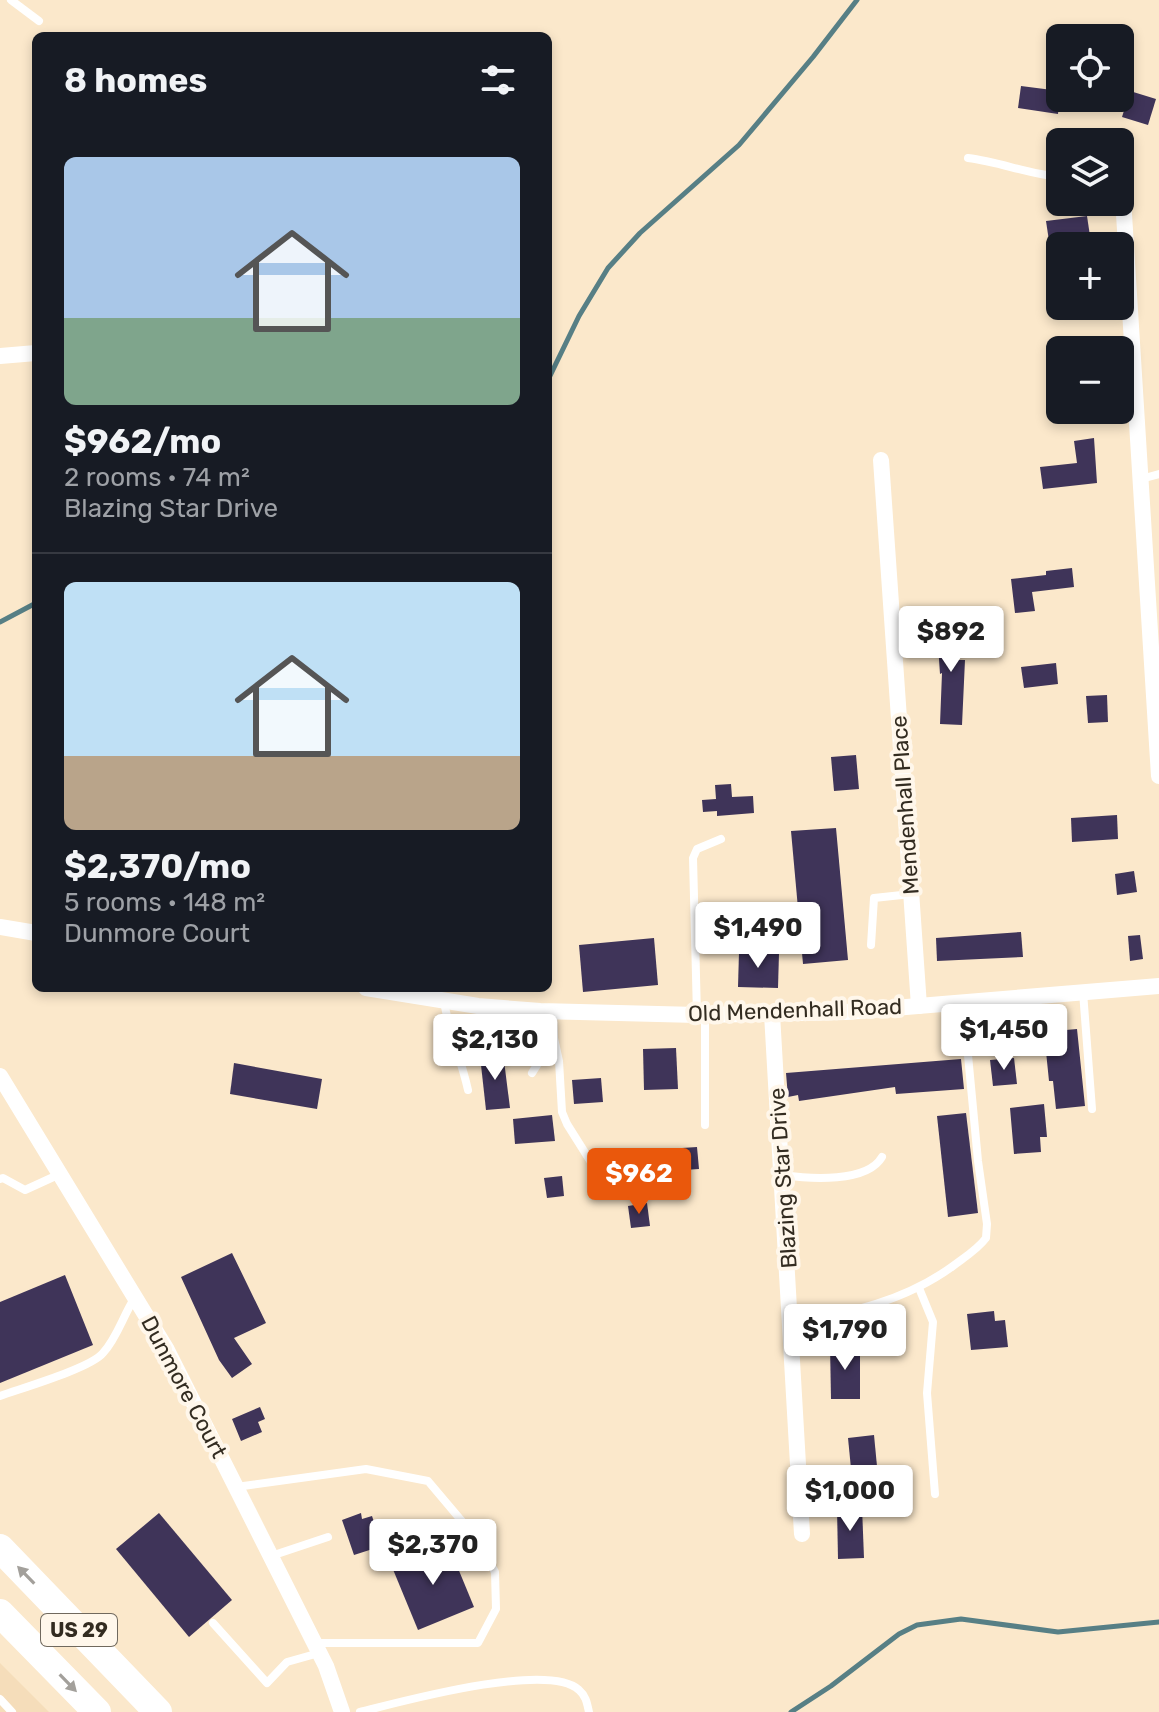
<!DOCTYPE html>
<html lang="en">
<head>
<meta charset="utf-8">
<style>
	:root { --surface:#171b24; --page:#20242c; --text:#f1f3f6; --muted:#9ea1a6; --line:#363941; --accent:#ea580c }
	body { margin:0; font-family:Rubik,sans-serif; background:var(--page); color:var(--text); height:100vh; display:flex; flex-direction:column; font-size:30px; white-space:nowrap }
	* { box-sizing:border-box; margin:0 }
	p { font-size:26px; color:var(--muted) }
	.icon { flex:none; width:44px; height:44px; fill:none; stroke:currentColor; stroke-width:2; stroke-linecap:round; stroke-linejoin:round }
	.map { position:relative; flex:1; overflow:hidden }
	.panel { position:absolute; left:32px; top:32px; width:520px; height:960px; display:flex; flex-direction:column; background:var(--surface); border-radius:12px; box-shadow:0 4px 12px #0003 }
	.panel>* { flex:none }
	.tools { position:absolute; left:1046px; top:24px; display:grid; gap:16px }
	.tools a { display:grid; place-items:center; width:88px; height:88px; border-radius:12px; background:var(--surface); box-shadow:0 4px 12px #0003; font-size:40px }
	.price { position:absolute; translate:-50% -68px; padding:0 18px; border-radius:8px; background:#fff; color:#222; font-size:26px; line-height:52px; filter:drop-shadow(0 2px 4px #0008) }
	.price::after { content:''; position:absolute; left:50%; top:48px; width:24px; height:18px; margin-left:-12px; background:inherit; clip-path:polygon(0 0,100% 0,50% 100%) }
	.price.active { background:var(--accent); color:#fff }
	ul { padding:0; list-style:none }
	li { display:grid; align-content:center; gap:16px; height:424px; padding:0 32px }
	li+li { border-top:2px solid var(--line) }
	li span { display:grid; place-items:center; height:248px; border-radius:12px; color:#555 }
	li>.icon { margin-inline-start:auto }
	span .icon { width:144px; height:144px; fill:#fffc; stroke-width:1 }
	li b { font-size:34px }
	h2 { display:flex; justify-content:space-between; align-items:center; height:96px; padding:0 32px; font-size:34px }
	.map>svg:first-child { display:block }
	.built { fill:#f5ddba }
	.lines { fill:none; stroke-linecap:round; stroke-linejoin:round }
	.stream { stroke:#577f85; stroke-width:5 }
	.building { fill:#3f3459 }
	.lane { stroke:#fff; stroke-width:8 }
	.street { stroke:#fff; stroke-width:16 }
	.highway { stroke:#fff; stroke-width:28 }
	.oneway { fill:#a3a09b }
	.labels { text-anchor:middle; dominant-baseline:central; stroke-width:8; stroke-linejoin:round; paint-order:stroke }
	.shield { fill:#fff7eb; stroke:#70695e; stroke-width:2 }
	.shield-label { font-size:20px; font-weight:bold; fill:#332c21 }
	.street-label { font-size:22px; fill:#332c21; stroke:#fff7eb }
</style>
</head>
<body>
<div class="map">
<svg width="1159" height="1712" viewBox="0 0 1159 1712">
	<rect width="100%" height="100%" fill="#fbe8cb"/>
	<polygon class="built" points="0,1663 49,1712 0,1712"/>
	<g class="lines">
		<g class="stream">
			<polyline points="548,380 579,316 608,268 640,233 739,145 813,57 857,0"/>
			<polyline points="0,622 36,603"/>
			<polyline points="791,1712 831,1686 899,1634 917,1625 961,1619 1058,1632 1159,1622"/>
		</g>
	</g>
	<g class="building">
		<polygon points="1021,86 1060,91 1058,114 1018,108"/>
		<polygon points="1130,91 1156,99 1148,125 1122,117"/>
		<polygon points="1087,216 1090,236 1049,241 1046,221"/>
		<polygon points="1094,438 1097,483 1043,489 1040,467 1077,463 1074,441"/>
		<polygon points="1072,568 1074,587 1032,592 1035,611 1015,613 1011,579 1046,575 1046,571"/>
		<polygon points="956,617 959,660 965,660 962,725 940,724 942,673 940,674 937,630 942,630 941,618"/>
		<polygon points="1056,663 1058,684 1024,688 1021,667"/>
		<polygon points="1107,695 1108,722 1088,723 1086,696"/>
		<polygon points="856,755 859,789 834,791 831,757"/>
		<polygon points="731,784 732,797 753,796 754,813 717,816 717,811 703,812 702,800 716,799 715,785"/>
		<polygon points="1117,815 1118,839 1072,842 1071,818"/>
		<polygon points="836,828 848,960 803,964 791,831"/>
		<polygon points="1134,871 1137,892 1117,895 1115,874"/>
		<polygon points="1021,932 1023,957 937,961 936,938"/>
		<polygon points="1140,935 1143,959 1130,961 1128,936"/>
		<polygon points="654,938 658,985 583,992 579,945"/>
		<polygon points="739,952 779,953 778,988 738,987"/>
		<polygon points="1077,1029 1085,1106 1056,1109 1053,1081 1049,1081 1044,1032"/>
		<polygon points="676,1048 678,1089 644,1090 643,1049"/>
		<polygon points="503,1053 510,1108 486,1110 480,1056"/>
		<polygon points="1014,1058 1017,1084 993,1086 990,1060"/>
		<polygon points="961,1059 964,1089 896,1094 895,1087 799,1101 798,1095 788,1097 786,1073"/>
		<polygon points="234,1063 322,1079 317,1109 230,1094"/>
		<polygon points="601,1078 603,1102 574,1104 572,1080"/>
		<polygon points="1044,1104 1047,1137 1040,1137 1041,1152 1014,1154 1010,1108"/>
		<polygon points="966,1113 978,1213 948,1217 937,1116"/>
		<polygon points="552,1115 555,1141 515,1144 513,1119"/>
		<polygon points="697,1147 699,1169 684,1170 682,1148"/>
		<polygon points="562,1176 564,1196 547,1198 544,1178"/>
		<polygon points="647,1203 650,1226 631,1228 628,1206"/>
		<polygon points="232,1253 266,1323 234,1338 252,1364 232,1378 219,1360 181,1277"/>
		<polygon points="65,1275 93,1345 0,1383 0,1302"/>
		<polygon points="994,1311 995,1321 1005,1320 1008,1347 971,1350 967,1314"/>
		<polygon points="830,1345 860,1345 860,1399 831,1399"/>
		<polygon points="260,1407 265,1419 258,1422 262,1432 241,1441 232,1419"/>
		<polygon points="874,1435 879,1487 853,1489 848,1438"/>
		<polygon points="862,1507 864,1558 838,1559 837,1508"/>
		<polygon points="159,1513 232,1600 189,1637 116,1549"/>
		<polygon points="361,1513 362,1519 372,1516 382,1546 354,1555 342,1520"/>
		<polygon points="448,1544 474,1607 418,1630 392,1567"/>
	</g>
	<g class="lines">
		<g class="lane">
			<polyline points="11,0 39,21"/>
			<path d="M968,158c32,4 60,16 92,19"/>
			<polyline points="1141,479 1159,474"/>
			<polyline points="871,945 874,898 911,894"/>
			<polyline points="1083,992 1092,1109"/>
			<path d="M444,1001c5,33 17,57 24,89"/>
			<polyline points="697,1015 693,858 697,849 721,839"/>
			<polyline points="705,1015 705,1125"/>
			<polyline points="554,1038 559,1061 562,1112 567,1124 606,1186 619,1193"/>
			<polyline points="532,1073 554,1038 553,1012"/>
			<path d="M783,1175c27,4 84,8 99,-18"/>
			<polyline points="0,1179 3,1178 25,1190 60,1174"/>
			<polyline points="919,1288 933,1322 927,1393 935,1494"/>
			<path d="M792,1323c58,-10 113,-22 161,-57 12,-9 25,-17 33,-28l1,-14 -9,-63 -15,-159"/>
			<path d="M0,1396c22,-8 91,-28 103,-43 14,-15 20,-37 31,-54"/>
			<polyline points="236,1487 366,1469 428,1481 477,1539 495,1572 496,1609 478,1643 315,1643"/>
			<polyline points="271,1556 328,1537"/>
			<polyline points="213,1623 267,1683 287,1662 319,1653"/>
			<polyline points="0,1699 12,1712"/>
			<path d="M360,1712c40,-10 188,-51 219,-22 7,6 8,13 10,22"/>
		</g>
		<g class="street">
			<polyline points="1121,166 1159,776"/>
			<polyline points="0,356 36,353"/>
			<polyline points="881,460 919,1006"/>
			<polyline points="0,927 36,933"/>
			<polyline points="366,988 478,1006 540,1011 697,1015 846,1012 1159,986"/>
			<polyline points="772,1014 802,1534"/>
			<polyline points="0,1076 167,1350 326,1666 342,1712"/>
		</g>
		<g class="highway">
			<polyline points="0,1548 158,1712"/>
			<polyline points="0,1613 97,1712"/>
		</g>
	</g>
	<defs><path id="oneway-solid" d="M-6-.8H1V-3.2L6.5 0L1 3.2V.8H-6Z" transform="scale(2)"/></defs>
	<g class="oneway">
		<use href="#oneway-solid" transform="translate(26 1575) rotate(-134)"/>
		<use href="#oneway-solid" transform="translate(68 1683) rotate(46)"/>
	</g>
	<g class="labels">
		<rect class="shield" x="41" y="1614" width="76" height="32" rx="6"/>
		<g class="shield-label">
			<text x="79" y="1630">US 29</text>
		</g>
		<g class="street-label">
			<text transform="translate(905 805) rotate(-94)">Mendenhall Place</text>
			<text transform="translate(795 1010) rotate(-2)">Old Mendenhall Road</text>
			<text transform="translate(783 1178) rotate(-94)">Blazing Star Drive</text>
			<text transform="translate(184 1387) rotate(62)">Dunmore Court</text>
		</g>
	</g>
</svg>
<div class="tools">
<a><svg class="icon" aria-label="locate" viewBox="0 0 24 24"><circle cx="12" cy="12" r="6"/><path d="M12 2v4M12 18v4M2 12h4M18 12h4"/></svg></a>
<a><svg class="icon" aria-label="layers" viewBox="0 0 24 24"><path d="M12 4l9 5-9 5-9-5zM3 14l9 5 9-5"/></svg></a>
<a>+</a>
<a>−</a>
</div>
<b class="price" style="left:951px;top:674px">$892</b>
<b class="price" style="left:758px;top:970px">$1,490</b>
<b class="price" style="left:1004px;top:1072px">$1,450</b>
<b class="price" style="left:495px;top:1082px">$2,130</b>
<b class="price active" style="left:639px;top:1216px">$962</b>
<b class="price" style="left:845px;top:1372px">$1,790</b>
<b class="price" style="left:850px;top:1533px">$1,000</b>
<b class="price" style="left:433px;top:1587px">$2,370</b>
<section class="panel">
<h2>8 homes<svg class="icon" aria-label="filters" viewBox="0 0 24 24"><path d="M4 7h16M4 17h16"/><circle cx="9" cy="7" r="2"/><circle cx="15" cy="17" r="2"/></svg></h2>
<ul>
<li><span style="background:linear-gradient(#a9c7e8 65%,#7fa58c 0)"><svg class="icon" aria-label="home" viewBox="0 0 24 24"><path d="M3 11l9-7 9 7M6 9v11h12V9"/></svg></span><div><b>$962/mo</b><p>2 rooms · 74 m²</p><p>Blazing Star Drive</p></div></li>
<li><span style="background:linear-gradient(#bfe0f5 70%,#b9a48a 0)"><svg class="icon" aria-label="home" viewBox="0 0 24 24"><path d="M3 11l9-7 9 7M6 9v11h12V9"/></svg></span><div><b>$2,370/mo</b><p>5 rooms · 148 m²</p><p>Dunmore Court</p></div></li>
</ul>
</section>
</div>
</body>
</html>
